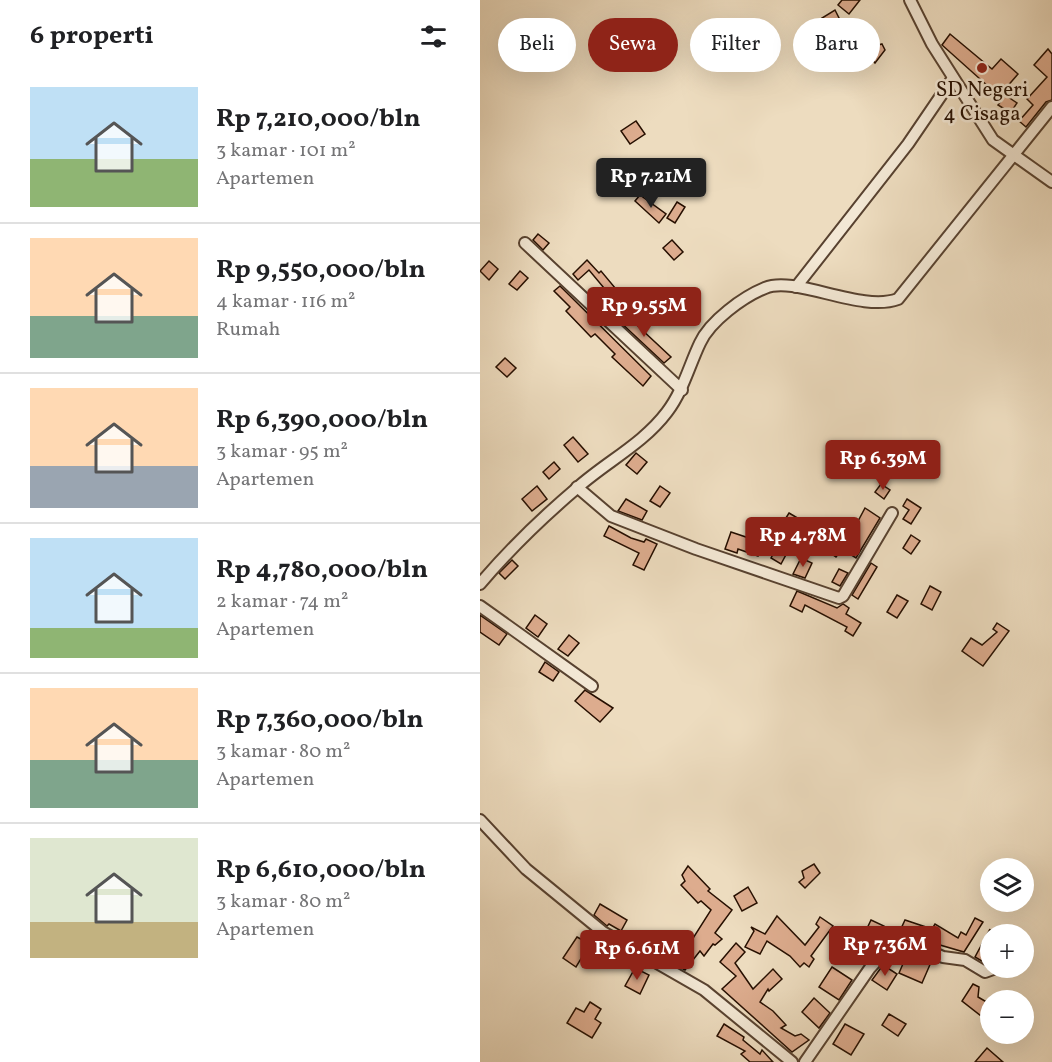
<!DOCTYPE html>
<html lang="id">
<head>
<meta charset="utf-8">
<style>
	:root { --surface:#fff; --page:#f6f6f6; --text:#202124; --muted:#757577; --line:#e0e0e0; --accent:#8f2418 }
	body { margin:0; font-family:Vollkorn,serif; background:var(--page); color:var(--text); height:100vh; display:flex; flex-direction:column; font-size:22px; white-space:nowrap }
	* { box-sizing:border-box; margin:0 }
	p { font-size:20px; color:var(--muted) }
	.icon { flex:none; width:33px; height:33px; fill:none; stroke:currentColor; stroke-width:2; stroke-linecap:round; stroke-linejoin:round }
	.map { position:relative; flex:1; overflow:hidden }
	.details { display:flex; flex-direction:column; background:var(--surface); width:480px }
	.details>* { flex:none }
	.hud { position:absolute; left:18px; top:18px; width:464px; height:54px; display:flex; gap:12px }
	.controls { position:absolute; left:500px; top:858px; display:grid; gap:12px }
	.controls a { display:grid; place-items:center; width:54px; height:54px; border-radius:50%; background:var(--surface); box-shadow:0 6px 24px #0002; font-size:30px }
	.price { position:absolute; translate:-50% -51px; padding:0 14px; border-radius:6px; background:var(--accent); color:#fff; font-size:20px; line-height:39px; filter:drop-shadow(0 2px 3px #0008) }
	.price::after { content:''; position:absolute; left:50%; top:36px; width:18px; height:14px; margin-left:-9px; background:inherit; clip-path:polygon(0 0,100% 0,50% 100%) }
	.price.current { background:#222; color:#fff }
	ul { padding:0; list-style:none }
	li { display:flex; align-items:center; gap:18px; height:150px; padding:0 30px }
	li+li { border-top:2px solid var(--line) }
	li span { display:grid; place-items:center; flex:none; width:168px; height:120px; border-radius:0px; color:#555 }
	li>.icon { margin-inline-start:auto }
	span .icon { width:72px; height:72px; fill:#fffc; stroke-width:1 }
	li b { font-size:26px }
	h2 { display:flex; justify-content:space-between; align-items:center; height:72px; padding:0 30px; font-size:26px }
	.chip { padding:0 21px; border-radius:27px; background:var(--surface); box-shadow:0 6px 24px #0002; font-size:21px; line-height:54px }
	.chip.current { background:var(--accent); color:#fff }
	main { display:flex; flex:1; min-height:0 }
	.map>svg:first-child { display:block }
	.building { fill:#ddac8e; stroke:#260f00; stroke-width:1.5 }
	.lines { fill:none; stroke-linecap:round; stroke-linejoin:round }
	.minor-casing { stroke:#584230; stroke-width:14 }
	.minor { stroke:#f3e8d5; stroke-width:10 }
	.poi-dot { fill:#8f2418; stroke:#f3e8d5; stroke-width:2 }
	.labels { text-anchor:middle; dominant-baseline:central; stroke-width:5; stroke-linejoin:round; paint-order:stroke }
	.poi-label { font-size:21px; fill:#260f00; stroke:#f3e8d5 }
</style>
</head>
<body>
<main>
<section class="details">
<h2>6 properti<svg class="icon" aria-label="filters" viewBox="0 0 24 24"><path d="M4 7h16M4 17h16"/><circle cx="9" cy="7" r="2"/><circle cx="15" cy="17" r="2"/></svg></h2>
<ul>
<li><span style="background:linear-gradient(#bfe0f5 60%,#8fb573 0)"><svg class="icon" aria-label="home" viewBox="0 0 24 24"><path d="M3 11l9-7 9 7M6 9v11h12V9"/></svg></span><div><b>Rp 7,210,000/bln</b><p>3 kamar · 101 m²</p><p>Apartemen</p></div></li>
<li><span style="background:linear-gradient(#ffd9b3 65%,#7fa58c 0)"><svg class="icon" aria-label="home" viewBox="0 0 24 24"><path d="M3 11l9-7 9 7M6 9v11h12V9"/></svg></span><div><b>Rp 9,550,000/bln</b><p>4 kamar · 116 m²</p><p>Rumah</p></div></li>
<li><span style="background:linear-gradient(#ffd9b3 65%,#9aa5b1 0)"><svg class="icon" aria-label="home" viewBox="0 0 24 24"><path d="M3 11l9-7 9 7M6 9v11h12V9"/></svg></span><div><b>Rp 6,390,000/bln</b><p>3 kamar · 95 m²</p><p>Apartemen</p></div></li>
<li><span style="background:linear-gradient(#bfe0f5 75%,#8fb573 0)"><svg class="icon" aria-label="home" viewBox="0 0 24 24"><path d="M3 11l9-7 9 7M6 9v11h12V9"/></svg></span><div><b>Rp 4,780,000/bln</b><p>2 kamar · 74 m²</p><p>Apartemen</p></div></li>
<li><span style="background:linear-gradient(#ffd9b3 60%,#7fa58c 0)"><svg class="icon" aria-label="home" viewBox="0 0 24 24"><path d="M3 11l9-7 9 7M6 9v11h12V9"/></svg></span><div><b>Rp 7,360,000/bln</b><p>3 kamar · 80 m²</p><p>Apartemen</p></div></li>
<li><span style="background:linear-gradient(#dfe7d0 70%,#c2b280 0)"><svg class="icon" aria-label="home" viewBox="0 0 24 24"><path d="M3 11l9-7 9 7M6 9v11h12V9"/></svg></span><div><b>Rp 6,610,000/bln</b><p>3 kamar · 80 m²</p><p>Apartemen</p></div></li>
</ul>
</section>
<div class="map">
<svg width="572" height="1062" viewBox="0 0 572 1062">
	<rect width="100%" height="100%" fill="#eddcbf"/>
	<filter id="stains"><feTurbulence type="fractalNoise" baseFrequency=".00333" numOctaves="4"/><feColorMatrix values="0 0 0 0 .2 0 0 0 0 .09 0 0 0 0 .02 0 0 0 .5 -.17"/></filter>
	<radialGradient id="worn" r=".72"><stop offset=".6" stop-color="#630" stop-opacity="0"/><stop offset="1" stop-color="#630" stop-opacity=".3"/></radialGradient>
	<g class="building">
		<polygon points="362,0 380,0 369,14 358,5"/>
		<polygon points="355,10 360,20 347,27 342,18"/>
		<polygon points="470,34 512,69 521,59 538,74 519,96 462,45"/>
		<polygon points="402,44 405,50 395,63 388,54 395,46"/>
		<polygon points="568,49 572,54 572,100 566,102 546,127 539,121 553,105 547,99 567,77 554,65"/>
		<polygon points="525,95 537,103 527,118 520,112 523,108 518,105"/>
		<polygon points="156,121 165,134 150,144 141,131"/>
		<polygon points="160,195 186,214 179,223 155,201"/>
		<polygon points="197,202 205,207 195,223 187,218"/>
		<polygon points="58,234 69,243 63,250 53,240"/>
		<polygon points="192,240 203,252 194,260 183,248"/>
		<polygon points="107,260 119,273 121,271 146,301 139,306 109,270 98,280 93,274"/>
		<polygon points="9,261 18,269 9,280 0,271"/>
		<polygon points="40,271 48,278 37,290 29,284"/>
		<polygon points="80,286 171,376 163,386 132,357 135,354 115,334 111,337 86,311 90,307 74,291"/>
		<polygon points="145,314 191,357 184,363 138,320"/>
		<polygon points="25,358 36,368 27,377 16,367"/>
		<polygon points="93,437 108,454 98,462 84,445"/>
		<polygon points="156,453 167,462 157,474 146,465"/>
		<polygon points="74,462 80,469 69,479 63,472"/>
		<polygon points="401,484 410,490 404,499 395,492"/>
		<polygon points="57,486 67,499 52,511 42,499"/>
		<polygon points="180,486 190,493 180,507 170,501"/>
		<polygon points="146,499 167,511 162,520 138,511"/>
		<polygon points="427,499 441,508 431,524 423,519 429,510 423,506"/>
		<polygon points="385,508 400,518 376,558 362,549 356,557 349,552 356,542 349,537 354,530 368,540"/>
		<polygon points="309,513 326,523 321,531 317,528 305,547 309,549 301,564 291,558 305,533 299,529"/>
		<polygon points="129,526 151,538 164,542 166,539 177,544 164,570 153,565 159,553 124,536"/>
		<polygon points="251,532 272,539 274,536 284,540 278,556 258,549 257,553 245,549"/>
		<polygon points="431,535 440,541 431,554 423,548"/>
		<polygon points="321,558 332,563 325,578 313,574"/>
		<polygon points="32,560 38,566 25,579 19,573"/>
		<polygon points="391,563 397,567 378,599 372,595"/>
		<polygon points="359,569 368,573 360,586 352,582"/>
		<polygon points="450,586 461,592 452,610 441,604"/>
		<polygon points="317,591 357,608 363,604 369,608 366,614 381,623 373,636 365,631 367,627 325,605 322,612 310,606"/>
		<polygon points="417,595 428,601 417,618 407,612"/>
		<polygon points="0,615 27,634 19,645 0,632"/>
		<polygon points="55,615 67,624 58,637 46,628"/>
		<polygon points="517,623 529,631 503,666 482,651 491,638 502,645 517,632 513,629"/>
		<polygon points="89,635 99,643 88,656 78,649"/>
		<polygon points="65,662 79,672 73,681 59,672"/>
		<polygon points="105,690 133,708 120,722 95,701"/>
		<polygon points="334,864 340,873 325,888 319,882 324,878 322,871"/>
		<polygon points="208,866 230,889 228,891 252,910 235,933 242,939 235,945 233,944 224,956 220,951 205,970 196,965 231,910 221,901 218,903 201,885 205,881 202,875"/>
		<polygon points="268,887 277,903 262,911 254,896"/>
		<polygon points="120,904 147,920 141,931 129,924 127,926 114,915"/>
		<polygon points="297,916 325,945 339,927 336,924 340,917 353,926 331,956 334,959 329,967 324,963 320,967 310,956 287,941 280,954 265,947 274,931 271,927 285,934"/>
		<polygon points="495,918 503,922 484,952 419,933 425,920 452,929 455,924 478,938 481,932 486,935"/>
		<polygon points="391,920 404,926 396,943 383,937"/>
		<polygon points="510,929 510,954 505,963 495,957"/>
		<polygon points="97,937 110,944 96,967 83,958"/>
		<polygon points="256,943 265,952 255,963 273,989 293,969 302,979 289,991 288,989 280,1002 293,1011 306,1025 301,1028 315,1036 321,1034 329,1040 312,1052 242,989 256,976 240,962"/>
		<polygon points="429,950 452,960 442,983 419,973"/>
		<polygon points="403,965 417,974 407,990 392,980"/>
		<polygon points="352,967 372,980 359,1000 339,987"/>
		<polygon points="155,968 169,975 160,994 145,986"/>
		<polygon points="493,984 499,987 498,997 510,1004 510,1023 482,1001"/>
		<polygon points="334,998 350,1013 339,1028 322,1012"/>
		<polygon points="110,1002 121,1009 115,1019 121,1023 112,1038 87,1023 96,1008 104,1012"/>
		<polygon points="409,1014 426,1024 418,1036 402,1025"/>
		<polygon points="244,1024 264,1037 263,1040 280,1054 282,1050 293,1062 270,1062 261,1054 265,1051 237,1036"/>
		<polygon points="365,1024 384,1034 371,1055 353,1044"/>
		<polygon points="507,1048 523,1062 495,1062"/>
	</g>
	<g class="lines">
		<g class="minor-casing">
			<g id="minor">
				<polyline points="430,0 452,44 513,140 572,182"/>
				<polyline points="45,243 202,390"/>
				<polyline points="316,287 428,144 473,78"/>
				<polyline points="97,487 131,516 216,549 359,598 363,596 412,513"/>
				<path d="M0,584c28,-33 64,-68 97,-96 29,-26 66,-44 90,-76 16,-21 22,-46 33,-69 10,-22 43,-46 65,-55 30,-13 96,25 133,11l154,-192"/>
				<polyline points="0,606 112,686"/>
				<polyline points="0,820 46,869 123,932 224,990 312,1062"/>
				<polyline points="325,1062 390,968 413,943 422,940 429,942 463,957 485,960 505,972 516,968"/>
			</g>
		</g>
		<use href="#minor" class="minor"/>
	</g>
	<circle class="poi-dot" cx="502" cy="68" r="6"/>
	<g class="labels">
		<g class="poi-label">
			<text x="502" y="90">SD Negeri<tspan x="502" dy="24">4 Cisaga</tspan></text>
		</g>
	</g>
	<rect width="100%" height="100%" filter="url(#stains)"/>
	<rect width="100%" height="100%" fill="url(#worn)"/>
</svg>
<div class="controls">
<a><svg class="icon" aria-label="layers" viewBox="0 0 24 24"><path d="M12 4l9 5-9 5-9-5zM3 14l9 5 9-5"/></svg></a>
<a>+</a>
<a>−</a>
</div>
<b class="price current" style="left:171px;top:209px">Rp 7.21M</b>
<b class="price" style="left:164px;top:338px">Rp 9.55M</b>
<b class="price" style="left:403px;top:491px">Rp 6.39M</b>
<b class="price" style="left:323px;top:568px">Rp 4.78M</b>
<b class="price" style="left:405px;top:977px">Rp 7.36M</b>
<b class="price" style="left:157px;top:981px">Rp 6.61M</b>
<div class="hud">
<a class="chip">Beli</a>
<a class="chip current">Sewa</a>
<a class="chip">Filter</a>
<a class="chip">Baru</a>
</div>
</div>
</main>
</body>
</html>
